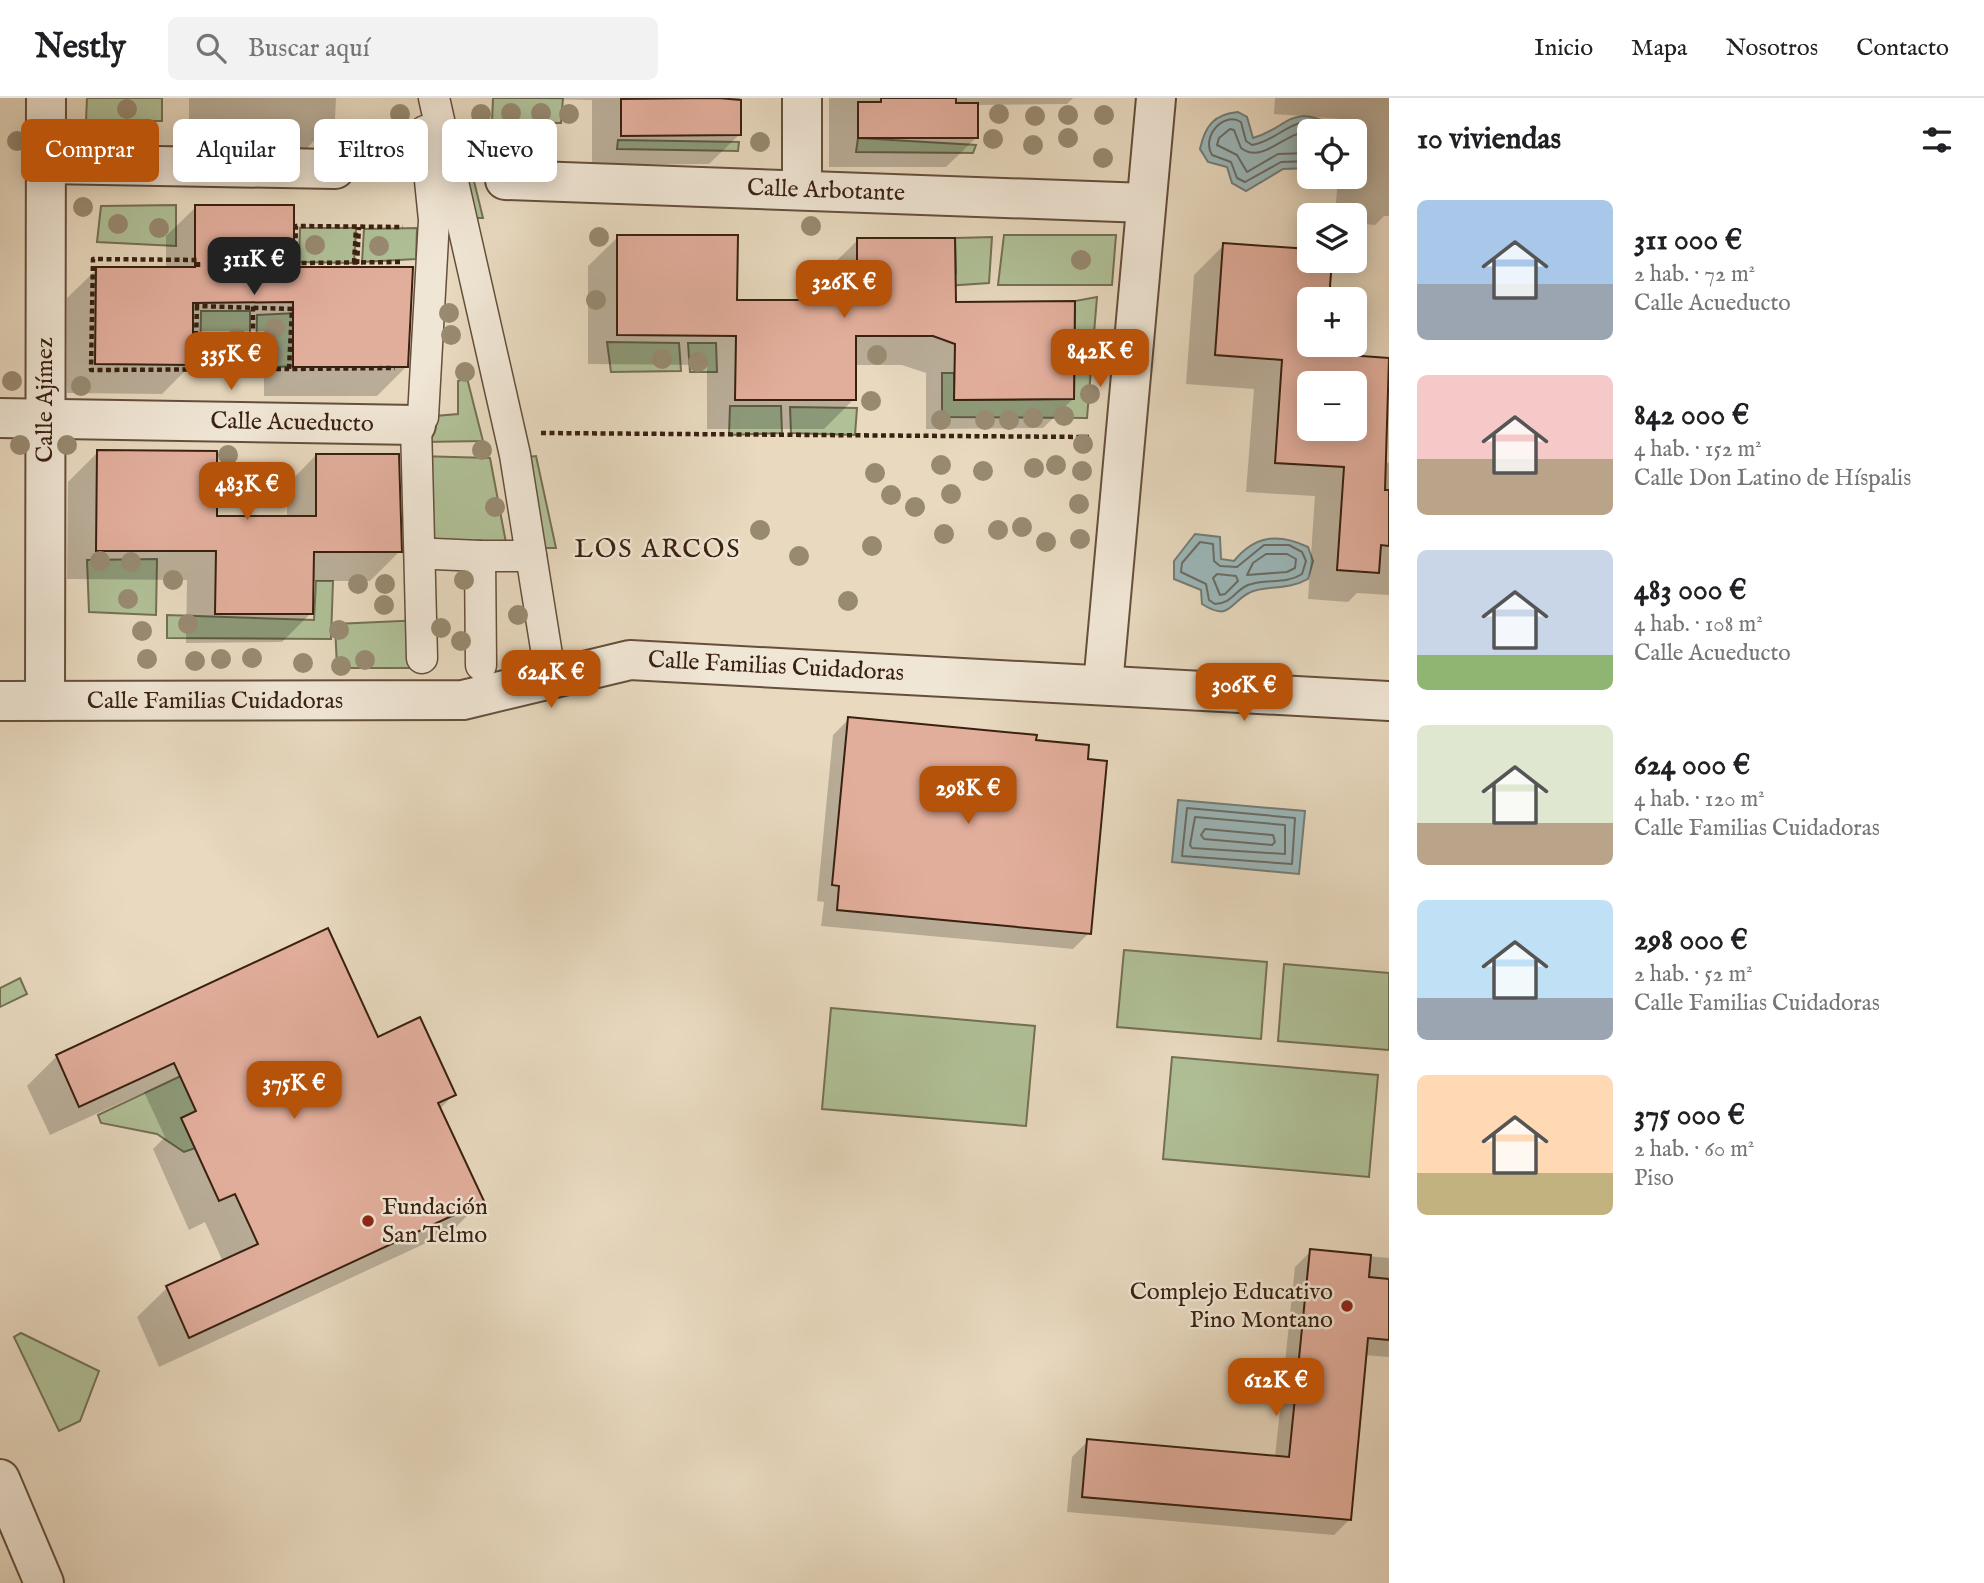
<!DOCTYPE html>
<html lang="es">
<head>
<meta charset="utf-8">
<style>
	:root { --surface:#fff; --page:#f2f2f2; --text:#202124; --muted:#757577; --line:#e0e0e0; --accent:#b45309 }
	body { margin:0; font-family:"IM FELL English",serif; background:var(--page); color:var(--text); height:100vh; display:flex; flex-direction:column; font-size:26px; white-space:nowrap }
	* { box-sizing:border-box; margin:0 }
	p { font-size:23px; color:var(--muted) }
	.icon { flex:none; width:38px; height:38px; fill:none; stroke:currentColor; stroke-width:2; stroke-linecap:round; stroke-linejoin:round }
	.map { position:relative; flex:1; overflow:hidden }
	.sheet { display:flex; flex-direction:column; background:var(--surface); width:595px }
	.sheet>* { flex:none }
	.guide { position:absolute; left:21px; top:21px; width:665px; height:63px; display:flex; gap:14px }
	.tools { position:absolute; left:1297px; top:21px; display:grid; gap:14px }
	.tools a { display:grid; place-items:center; width:70px; height:70px; border-radius:10px; background:var(--surface); box-shadow:0 4px 18px #0003; font-size:35px }
	.price { position:absolute; translate:-50% -60px; padding:0 16px; border-radius:14px; background:var(--accent); color:#fff; font-size:23px; line-height:46px; filter:drop-shadow(0 2px 4px #0008) }
	.price::after { content:''; position:absolute; left:50%; top:42px; width:21px; height:16px; margin-left:-10px; background:inherit; clip-path:polygon(0 0,100% 0,50% 100%) }
	.price.selected { background:#222; color:#fff }
	ul { padding:0; list-style:none }
	li { display:flex; align-items:center; gap:21px; height:175px; padding:0 28px }
	li span { display:grid; place-items:center; flex:none; width:196px; height:140px; border-radius:10px; color:#555 }
	li>.icon { margin-inline-start:auto }
	span .icon { width:84px; height:84px; fill:#fffc; stroke-width:1 }
	li b { font-size:30px }
	h2 { display:flex; justify-content:space-between; align-items:center; height:84px; padding:0 28px; font-size:30px }
	.tag { padding:0 24px; border-radius:10px; background:var(--surface); box-shadow:0 4px 18px #0003; font-size:24px; line-height:63px }
	.tag.selected { background:var(--accent); color:#fff }
	header { display:flex; align-items:center; gap:42px; box-sizing:border-box; height:98px; padding:0 35px; background:var(--surface); border-bottom:2px solid var(--line) }
	header strong { font-size:33px }
	nav { display:flex; gap:38px; margin-inline-start:auto; font-size:24px }
	.search { width:490px; height:63px; background:var(--page); display:flex; align-items:center; gap:18px; box-sizing:border-box; padding:0 24px; border-radius:10px; color:var(--muted); font-size:26px }
	main { display:flex; flex:1; min-height:0 }
	.map>svg:first-child { display:block }
	.green { fill:#b0c097; stroke:#747054; stroke-width:2 }
	.water { fill:#9bb8bb; stroke:#747c77; stroke-width:2 }
	.shadow { fill:#0003; fill-rule:evenodd }
	.lines { fill:none; stroke-linecap:round; stroke-linejoin:round }
	.shore { stroke:#6a6c66; stroke-width:2 }
	.building { fill:#e2ae9c; stroke:#392111; stroke-width:2; fill-rule:evenodd }
	.pedestrian-casing { stroke:#654f3c; stroke-width:33 }
	.minor-casing { stroke:#654f3c; stroke-width:42 }
	.tertiary-casing { stroke:#654f3c; stroke-width:42 }
	.path { stroke:#392111; stroke-width:4.5; stroke-dasharray:5 3.5; stroke-linecap:butt }
	.pedestrian { stroke:#f0e6d5; stroke-width:30 }
	.minor { stroke:#f0e6d5; stroke-width:38 }
	.tertiary { stroke:#f0e6d5; stroke-width:38 }
	.tree { fill:#988a71 }
	.poi-dot { fill:#8f2418; stroke:#f0e6d5; stroke-width:2.5 }
	.labels { text-anchor:middle; dominant-baseline:central; stroke-width:5; stroke-linejoin:round; paint-order:stroke }
	.street-label { font-size:24px; fill:#392111; stroke:#f0e6d5 }
	.poi-label { font-size:24px; fill:#392111; stroke:#f0e6d5; text-anchor:start }
	.neighbourhood-label { font-size:26px; letter-spacing:2px; fill:#392111; stroke:#f0e6d5 }
</style>
</head>
<body>
<header>
<strong>Nestly</strong>
<div class="search"><svg class="icon" aria-label="search" viewBox="0 0 24 24"><circle cx="10" cy="10" r="6"/><path d="M15 15l6 6"/></svg>Buscar aquí</div>
<nav><a>Inicio</a><a>Mapa</a><a>Nosotros</a><a>Contacto</a></nav>
</header>
<main>
<div class="map">
<svg width="1389" height="1485" viewBox="0 0 1389 1485">
	<rect width="100%" height="100%" fill="#e8d9bf"/>
	<filter id="stains"><feTurbulence type="fractalNoise" baseFrequency=".00286" numOctaves="4"/><feColorMatrix values="0 0 0 0 .2 0 0 0 0 .09 0 0 0 0 .02 0 0 0 .5 -.17"/></filter>
	<radialGradient id="worn" r=".72"><stop offset=".6" stop-color="#630" stop-opacity="0"/><stop offset="1" stop-color="#630" stop-opacity=".3"/></radialGradient>
	<g class="green">
		<polygon points="87,0 162,0 162,23 86,23"/>
		<polygon points="493,0 563,0 561,25 492,25"/>
		<polygon points="462,34 483,120 445,120 428,35"/>
		<polygon points="858,40 976,47 973,55 856,54"/>
		<polygon points="618,42 739,44 738,53 617,51"/>
		<polygon points="176,107 176,148 97,144 101,108"/>
		<polygon points="300,130 356,130 354,165 299,164"/>
		<polygon points="417,130 416,161 362,164 364,131"/>
		<polygon points="1004,137 1116,137 1112,187 998,187"/>
		<polygon points="992,139 989,185 944,188 956,175 955,140"/>
		<polygon points="1097,199 1087,320 942,319 942,275 954,275 955,302 1074,301 1075,203"/>
		<polygon points="201,213 250,213 250,270 200,269"/>
		<polygon points="297,215 295,268 256,270 257,217"/>
		<polygon points="607,244 679,245 681,273 611,274"/>
		<polygon points="688,245 716,245 717,274 690,274"/>
		<polygon points="467,280 483,343 424,344 423,319 458,316 458,283"/>
		<polygon points="730,308 781,308 782,335 729,337"/>
		<polygon points="790,309 857,310 855,337 791,335"/>
		<polygon points="417,358 490,360 507,450 420,451"/>
		<polygon points="536,358 556,450 522,450 528,359"/>
		<polygon points="157,461 156,517 89,514 87,462"/>
		<polygon points="316,483 333,483 331,541 167,540 167,517 314,522"/>
		<polygon points="423,522 423,570 337,570 335,526"/>
		<polygon points="1124,852 1267,864 1261,941 1117,929"/>
		<polygon points="1284,866 1389,875 1389,952 1278,943"/>
		<polygon points="20,880 27,896 0,909 0,890"/>
		<polygon points="831,910 1035,928 1026,1028 822,1011"/>
		<polygon points="1172,959 1378,977 1369,1079 1163,1061"/>
		<polygon points="187,975 206,1014 201,1048 184,1054 157,1036 101,1025 98,1017"/>
		<polygon points="21,1235 99,1273 80,1323 59,1333 14,1239"/>
	</g>
	<g class="water">
		<path d="M1238,14l9,5 6,21c39,-12 34,-34 82,-13l2,6h-28v37l-26,1 -37,22 -14,-8 -5,-16 -19,-5 -8,-13c5,-23 14,-35 38,-37z"/>
		<path d="M1195,436l25,3 1,22 13,2c21,-26 45,-28 74,-14l5,14 -5,18c-21,12 -46,6 -59,14 -20,10 -19,29 -47,11l-1,-14 -27,-11v-18z"/>
		<polygon points="1178,702 1305,713 1299,776 1172,764"/>
	</g>
	<g class="shadow">
		<polygon points="189,0 336,0 335,21 306,51 189,51"/>
		<polygon points="473,0 740,0 739,37 709,66 592,67 592,2"/>
		<polygon points="829,0 1073,0 1067,6 976,7 976,40 946,69 829,69"/>
		<polygon points="1275,0 1389,0 1389,118 1384,118 1375,127 1354,125 1354,117 1335,117 1338,79 1354,79 1354,33 1342,33 1342,21 1274,16"/>
		<polygon points="196,109 292,171 407,268 377,298 264,298 264,233 192,233 192,266 162,296 67,295 67,200 97,171 166,171 166,138"/>
		<polygon points="618,139 736,204 828,204 828,171 858,142 954,205 1073,301 1043,330 926,331 926,275 902,267 854,267 854,301 824,331 707,331 707,267 588,266 588,168"/>
		<path d="M1224,147l85,6v10h21l-2,38h-19v46h15v3l23,9 42,3 -4,102 4,1v132l-32,-2 -9,9 -40,-3 7,-103 -69,-4 8,-103 -68,-5 8,-109zM1309,285h45v46h-45z"/>
		<polygon points="98,354 215,420 287,420 287,387 316,357 400,453 370,483 312,483 311,515 282,544 186,545 187,482 67,481 68,384"/>
		<polygon points="849,621 1034,644 1089,835 1073,851 821,828 824,804 817,803 833,637"/>
		<polygon points="377,941 454,996 439,1012 482,1103 452,1133 159,1269 137,1219 167,1190 223,1164 205,1124 189,1132 153,1051 165,1039 144,994 50,1037 27,988 57,958"/>
		<polygon points="1311,1153 1389,1160 1389,1259 1364,1257 1350,1421 1334,1437 1067,1414 1072,1359 1088,1343 1275,1359 1295,1169"/>
	</g>
	<g class="lines">
		<g class="shore">
			<path d="M1309,34c-24,-1 -46,33 -68,16l-7,-18 -4,-1 -11,9 -2,7 20,10 10,17 31,-18 31,-1"/>
			<path d="M1309,63l-28,1 -36,20 -8,-4 -6,-16 -19,-7c-11,-18 11,-44 29,-33l5,19 6,4c31,-5 43,-38 78,-14"/>
			<path d="M1200,444l13,2 1,17 6,5 17,1 27,-22h25l13,7 4,9 -4,13c-17,11 -36,4 -54,11 -14,6 -15,18 -33,19l-6,-4 -3,-16 -25,-12 1,-9z"/>
			<polygon points="1266,456 1287,456 1296,461 1295,470 1287,474 1247,477 1253,465"/>
			<polygon points="1217,476 1236,478 1238,483 1225,496 1220,497 1213,480"/>
			<polygon points="1187,710 1295,720 1292,766 1182,758"/>
			<polygon points="1195,719 1285,727 1285,756 1192,750 1190,747"/>
			<polygon points="1205,731 1273,737 1275,744 1272,747 1204,741 1201,737"/>
		</g>
	</g>
	<g class="building">
		<polygon points="718,0 741,2 741,37 621,38 621,1"/>
		<polygon points="881,0 956,0 956,5 978,5 978,40 858,40 858,4 881,4"/>
		<polygon points="195,107 294,107 294,169 413,169 408,269 293,269 293,204 193,205 193,267 95,266 96,169 195,169"/>
		<polygon points="617,137 738,137 737,202 857,202 857,140 955,140 956,204 1075,203 1074,301 954,302 955,246 933,238 856,238 856,302 735,302 736,238 617,237"/>
		<path d="M1223,145l86,6v12h23l-3,38h-20v46h17l22,10 41,3 -4,132h4v56l-8,-1 -2,28 -42,-3 7,-103 -69,-4 7,-103 -67,-5zM1309,285h45v46h-45z"/>
		<polygon points="97,352 217,353 217,418 316,418 316,356 399,356 402,454 314,454 313,516 215,516 216,453 96,453"/>
		<polygon points="848,619 1037,637 1036,642 1089,647 1088,661 1107,663 1091,836 837,812 839,788 832,787"/>
		<polygon points="328,830 378,939 420,919 456,997 438,1005 484,1103 189,1240 166,1188 258,1146 235,1096 219,1103 181,1020 196,1013 174,965 79,1009 56,957"/>
		<polygon points="1310,1151 1371,1157 1369,1179 1389,1181 1389,1242 1368,1240 1351,1422 1082,1399 1087,1341 1289,1359"/>
	</g>
	<g class="lines">
		<g class="pedestrian-casing">
			<g id="pedestrian">
				<polyline points="434,0 515,357 548,563"/>
				<polyline points="423,319 434,122 425,33"/>
				<polyline points="416,327 422,560"/>
				<polyline points="435,456 480,458"/>
				<polyline points="481,567 480,458 531,458"/>
			</g>
		</g>
		<g class="minor-casing">
			<g id="minor">
				<polyline points="46,66 335,71"/>
				<polyline points="505,82 1146,105"/>
				<polyline points="802,92 802,0"/>
				<polyline points="0,320 416,327"/>
				<polyline points="1103,587 1156,0"/>
				<polyline points="0,603 463,602 630,562 1389,603"/>
				<polyline points="45,603 46,0"/>
			</g>
		</g>
		<g class="tertiary-casing">
			<polyline id="tertiary" points="0,1381 44,1485"/>
		</g>
		<g class="path">
			<polyline points="400,164 298,165 295,159 296,128 403,129"/>
			<polyline points="354,165 356,130"/>
			<polyline points="357,166 359,129"/>
			<polyline points="198,169 198,162 93,161 91,272 289,271"/>
			<polyline points="197,205 197,208 292,211 289,271 395,270"/>
			<polyline points="195,272 197,208"/>
			<polyline points="253,273 253,208"/>
			<polyline points="541,335 1089,339"/>
		</g>
		<use href="#pedestrian" class="pedestrian"/>
		<use href="#minor" class="minor"/>
		<use href="#tertiary" class="tertiary"/>
	</g>
	<g class="tree">
		<circle cx="127" cy="11" r="10"/>
		<circle cx="511" cy="15" r="10"/>
		<circle cx="541" cy="15" r="10"/>
		<circle cx="400" cy="16" r="10"/>
		<circle cx="481" cy="16" r="10"/>
		<circle cx="569" cy="16" r="10"/>
		<circle cx="999" cy="16" r="10"/>
		<circle cx="1068" cy="17" r="10"/>
		<circle cx="1104" cy="17" r="10"/>
		<circle cx="1035" cy="18" r="10"/>
		<circle cx="1068" cy="40" r="10"/>
		<circle cx="993" cy="41" r="10"/>
		<circle cx="17" cy="43" r="10"/>
		<circle cx="760" cy="44" r="10"/>
		<circle cx="1033" cy="47" r="10"/>
		<circle cx="1103" cy="60" r="10"/>
		<circle cx="83" cy="109" r="10"/>
		<circle cx="118" cy="126" r="10"/>
		<circle cx="811" cy="128" r="10"/>
		<circle cx="159" cy="130" r="10"/>
		<circle cx="599" cy="139" r="10"/>
		<circle cx="315" cy="147" r="10"/>
		<circle cx="379" cy="148" r="10"/>
		<circle cx="1081" cy="162" r="10"/>
		<circle cx="596" cy="202" r="10"/>
		<circle cx="449" cy="215" r="10"/>
		<circle cx="275" cy="230" r="10"/>
		<circle cx="451" cy="237" r="10"/>
		<circle cx="237" cy="240" r="10"/>
		<circle cx="1093" cy="255" r="10"/>
		<circle cx="273" cy="256" r="10"/>
		<circle cx="877" cy="257" r="10"/>
		<circle cx="662" cy="261" r="10"/>
		<circle cx="698" cy="264" r="10"/>
		<circle cx="465" cy="274" r="10"/>
		<circle cx="12" cy="283" r="10"/>
		<circle cx="81" cy="288" r="10"/>
		<circle cx="1090" cy="296" r="10"/>
		<circle cx="871" cy="303" r="10"/>
		<circle cx="1064" cy="318" r="10"/>
		<circle cx="1033" cy="320" r="10"/>
		<circle cx="941" cy="322" r="10"/>
		<circle cx="985" cy="322" r="10"/>
		<circle cx="1009" cy="322" r="10"/>
		<circle cx="1083" cy="346" r="10"/>
		<circle cx="20" cy="347" r="10"/>
		<circle cx="67" cy="347" r="10"/>
		<circle cx="482" cy="352" r="10"/>
		<circle cx="228" cy="357" r="10"/>
		<circle cx="941" cy="367" r="10"/>
		<circle cx="1056" cy="367" r="10"/>
		<circle cx="1034" cy="370" r="10"/>
		<circle cx="983" cy="373" r="10"/>
		<circle cx="1082" cy="373" r="10"/>
		<circle cx="875" cy="375" r="10"/>
		<circle cx="951" cy="396" r="10"/>
		<circle cx="891" cy="397" r="10"/>
		<circle cx="1079" cy="406" r="10"/>
		<circle cx="495" cy="409" r="10"/>
		<circle cx="915" cy="409" r="10"/>
		<circle cx="1022" cy="429" r="10"/>
		<circle cx="760" cy="432" r="10"/>
		<circle cx="998" cy="432" r="10"/>
		<circle cx="944" cy="436" r="10"/>
		<circle cx="1080" cy="441" r="10"/>
		<circle cx="1046" cy="444" r="10"/>
		<circle cx="872" cy="448" r="10"/>
		<circle cx="799" cy="458" r="10"/>
		<circle cx="100" cy="463" r="10"/>
		<circle cx="131" cy="464" r="10"/>
		<circle cx="173" cy="482" r="10"/>
		<circle cx="464" cy="482" r="10"/>
		<circle cx="358" cy="486" r="10"/>
		<circle cx="385" cy="486" r="10"/>
		<circle cx="128" cy="501" r="10"/>
		<circle cx="848" cy="503" r="10"/>
		<circle cx="384" cy="507" r="10"/>
		<circle cx="518" cy="517" r="10"/>
		<circle cx="188" cy="526" r="10"/>
		<circle cx="441" cy="530" r="10"/>
		<circle cx="339" cy="532" r="10"/>
		<circle cx="142" cy="533" r="10"/>
		<circle cx="461" cy="543" r="10"/>
		<circle cx="252" cy="560" r="10"/>
		<circle cx="147" cy="561" r="10"/>
		<circle cx="221" cy="561" r="10"/>
		<circle cx="365" cy="562" r="10"/>
		<circle cx="195" cy="563" r="10"/>
		<circle cx="303" cy="565" r="10"/>
		<circle cx="341" cy="568" r="10"/>
	</g>
	<g class="poi-dot">
		<circle cx="368" cy="1123" r="7"/>
		<circle cx="1347" cy="1208" r="7"/>
	</g>
	<g class="labels">
		<g class="street-label">
			<text transform="translate(826 93) rotate(2)">Calle Arbotante</text>
			<text transform="translate(45 302) rotate(-90)">Calle Ajímez</text>
			<text transform="translate(292 325) rotate(1)">Calle Acueducto</text>
			<text transform="translate(776 569) rotate(3)">Calle Familias Cuidadoras</text>
			<text x="215" y="603">Calle Familias Cuidadoras</text>
		</g>
		<g class="poi-label">
			<text x="382" y="1109">Fundación<tspan x="382" dy="28">San Telmo</tspan></text>
			<text x="1333" y="1194" text-anchor="end">Complejo Educativo<tspan x="1333" dy="28">Pino Montano</tspan></text>
		</g>
		<g class="neighbourhood-label">
			<text x="658" y="451">LOS ARCOS</text>
		</g>
	</g>
	<rect width="100%" height="100%" filter="url(#stains)"/>
	<rect width="100%" height="100%" fill="url(#worn)"/>
</svg>
<div class="tools">
<a><svg class="icon" aria-label="locate" viewBox="0 0 24 24"><circle cx="12" cy="12" r="6"/><path d="M12 2v4M12 18v4M2 12h4M18 12h4"/></svg></a>
<a><svg class="icon" aria-label="layers" viewBox="0 0 24 24"><path d="M12 4l9 5-9 5-9-5zM3 14l9 5 9-5"/></svg></a>
<a>+</a>
<a>−</a>
</div>
<b class="price selected" style="left:254px;top:199px">311K €</b>
<b class="price" style="left:844px;top:222px">326K €</b>
<b class="price" style="left:1100px;top:291px">842K €</b>
<b class="price" style="left:231px;top:294px">335K €</b>
<b class="price" style="left:247px;top:424px">483K €</b>
<b class="price" style="left:551px;top:612px">624K €</b>
<b class="price" style="left:1244px;top:625px">306K €</b>
<b class="price" style="left:968px;top:728px">298K €</b>
<b class="price" style="left:294px;top:1023px">375K €</b>
<b class="price" style="left:1276px;top:1320px">612K €</b>
<div class="guide">
<a class="tag selected">Comprar</a>
<a class="tag">Alquilar</a>
<a class="tag">Filtros</a>
<a class="tag">Nuevo</a>
</div>
</div>
<section class="sheet">
<h2>10 viviendas<svg class="icon" aria-label="filters" viewBox="0 0 24 24"><path d="M4 7h16M4 17h16"/><circle cx="9" cy="7" r="2"/><circle cx="15" cy="17" r="2"/></svg></h2>
<ul>
<li><span style="background:linear-gradient(#a9c7e8 60%,#9aa5b1 0)"><svg class="icon" aria-label="home" viewBox="0 0 24 24"><path d="M3 11l9-7 9 7M6 9v11h12V9"/></svg></span><div><b>311 000 €</b><p>2 hab. · 72 m²</p><p>Calle Acueducto</p></div></li>
<li><span style="background:linear-gradient(#f6c9c9 60%,#b9a48a 0)"><svg class="icon" aria-label="home" viewBox="0 0 24 24"><path d="M3 11l9-7 9 7M6 9v11h12V9"/></svg></span><div><b>842 000 €</b><p>4 hab. · 152 m²</p><p>Calle Don Latino de Híspalis</p></div></li>
<li><span style="background:linear-gradient(#c9d6e8 75%,#8fb573 0)"><svg class="icon" aria-label="home" viewBox="0 0 24 24"><path d="M3 11l9-7 9 7M6 9v11h12V9"/></svg></span><div><b>483 000 €</b><p>4 hab. · 108 m²</p><p>Calle Acueducto</p></div></li>
<li><span style="background:linear-gradient(#dfe7d0 70%,#b9a48a 0)"><svg class="icon" aria-label="home" viewBox="0 0 24 24"><path d="M3 11l9-7 9 7M6 9v11h12V9"/></svg></span><div><b>624 000 €</b><p>4 hab. · 120 m²</p><p>Calle Familias Cuidadoras</p></div></li>
<li><span style="background:linear-gradient(#bfe0f5 70%,#9aa5b1 0)"><svg class="icon" aria-label="home" viewBox="0 0 24 24"><path d="M3 11l9-7 9 7M6 9v11h12V9"/></svg></span><div><b>298 000 €</b><p>2 hab. · 52 m²</p><p>Calle Familias Cuidadoras</p></div></li>
<li><span style="background:linear-gradient(#ffd9b3 70%,#c2b280 0)"><svg class="icon" aria-label="home" viewBox="0 0 24 24"><path d="M3 11l9-7 9 7M6 9v11h12V9"/></svg></span><div><b>375 000 €</b><p>2 hab. · 60 m²</p><p>Piso</p></div></li>
</ul>
</section>
</main>
</body>
</html>
